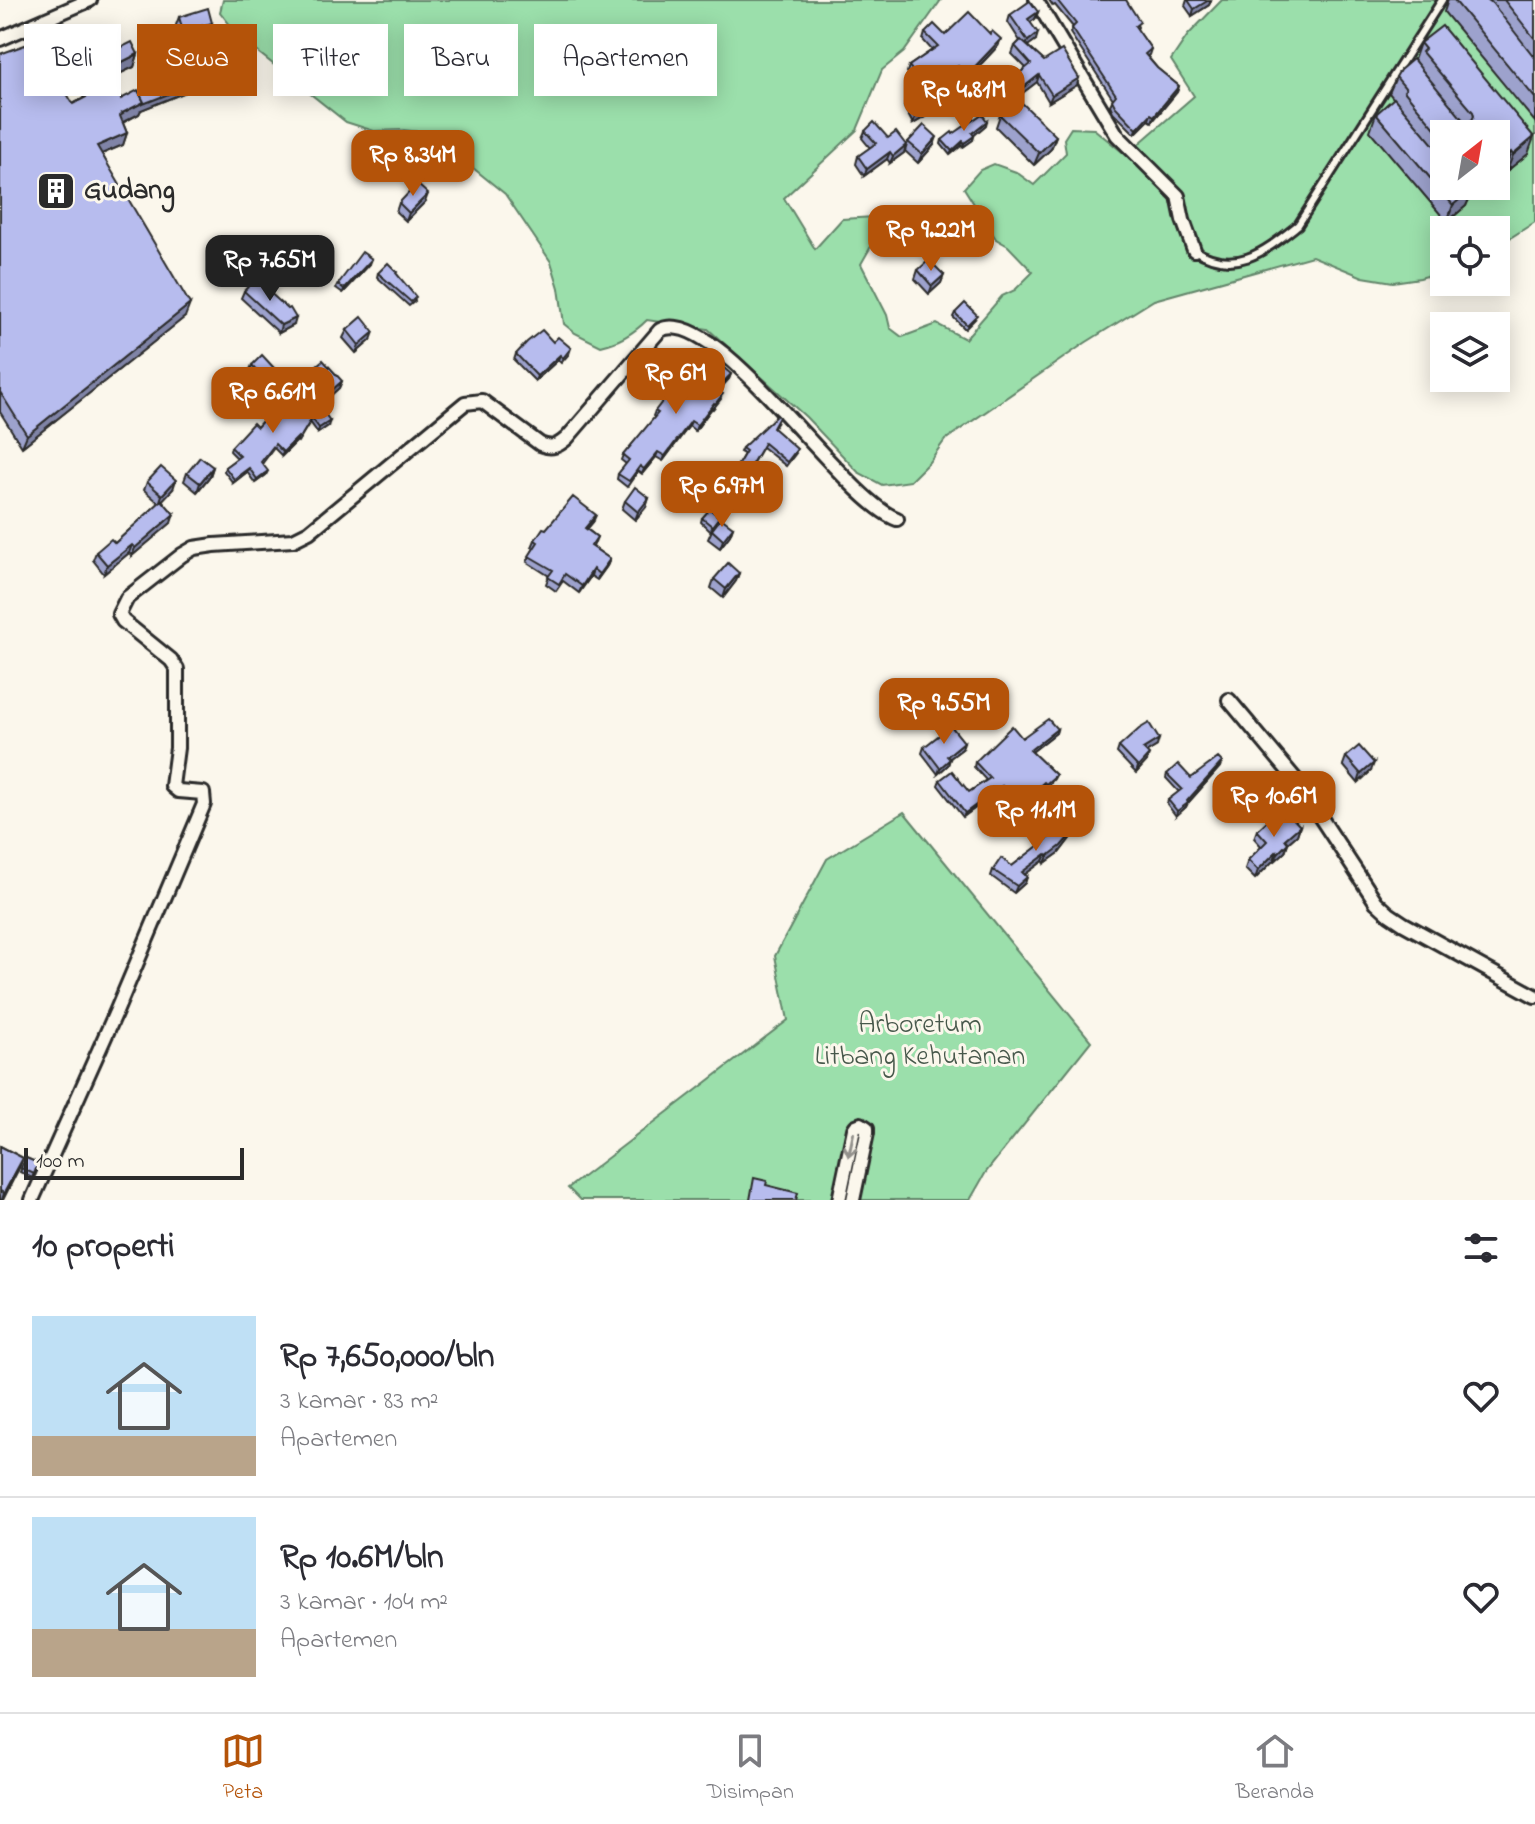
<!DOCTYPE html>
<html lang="id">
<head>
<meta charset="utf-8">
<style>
	:root { --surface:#fff; --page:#f2f2f3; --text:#2b2b33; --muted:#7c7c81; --line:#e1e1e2; --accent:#b45309 }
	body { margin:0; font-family:"Indie Flower",sans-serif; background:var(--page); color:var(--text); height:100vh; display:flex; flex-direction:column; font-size:30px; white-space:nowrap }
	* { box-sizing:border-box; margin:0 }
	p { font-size:26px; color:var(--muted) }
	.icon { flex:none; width:44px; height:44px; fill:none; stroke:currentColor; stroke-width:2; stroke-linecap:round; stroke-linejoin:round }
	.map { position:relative; height:1200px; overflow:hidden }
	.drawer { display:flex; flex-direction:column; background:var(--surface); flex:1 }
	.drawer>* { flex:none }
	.top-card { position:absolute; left:24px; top:24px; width:800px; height:72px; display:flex; gap:16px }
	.needle { width:52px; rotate:31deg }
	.fabs { position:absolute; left:1430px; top:120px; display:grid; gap:16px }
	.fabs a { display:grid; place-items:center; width:80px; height:80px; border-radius:0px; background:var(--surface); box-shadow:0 4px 20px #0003; font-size:40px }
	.scale { position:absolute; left:24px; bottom:20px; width:220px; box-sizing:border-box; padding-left:8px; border:4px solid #2b2b2b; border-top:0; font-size:22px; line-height:28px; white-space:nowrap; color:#2b2b2b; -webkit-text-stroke:6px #fbf7ec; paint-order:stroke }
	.price { position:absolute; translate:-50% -68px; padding:0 18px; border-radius:16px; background:var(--accent); color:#fff; font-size:26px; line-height:52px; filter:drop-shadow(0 2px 4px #0008) }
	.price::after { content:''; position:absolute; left:50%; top:48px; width:24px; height:18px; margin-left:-12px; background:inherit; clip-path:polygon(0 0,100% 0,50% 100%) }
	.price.current { background:#222; color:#fff }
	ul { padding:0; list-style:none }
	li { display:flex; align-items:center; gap:24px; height:200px; padding:0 32px }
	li+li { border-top:2px solid var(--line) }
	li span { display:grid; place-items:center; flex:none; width:224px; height:160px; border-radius:0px; color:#555 }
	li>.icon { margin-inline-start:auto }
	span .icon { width:96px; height:96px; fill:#fffc; stroke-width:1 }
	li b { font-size:34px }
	h2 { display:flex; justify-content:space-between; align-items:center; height:96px; padding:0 32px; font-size:34px }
	.chip { padding:0 28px; border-radius:0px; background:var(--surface); box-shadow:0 4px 20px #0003; font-size:28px; line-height:72px }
	.chip.current { background:var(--accent); color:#fff }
	.menu { display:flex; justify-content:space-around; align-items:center; height:112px; border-top:2px solid var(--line); background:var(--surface); font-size:22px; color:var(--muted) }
	.menu a { display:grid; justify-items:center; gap:4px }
	.menu .current { color:var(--accent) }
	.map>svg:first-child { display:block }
	.green { fill:#9bdfab; stroke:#63856b; stroke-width:2; fill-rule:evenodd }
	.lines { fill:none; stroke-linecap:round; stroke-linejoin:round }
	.service-casing { stroke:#2b2b2b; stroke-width:12 }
	.minor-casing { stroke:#2b2b2b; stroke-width:18 }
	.service { stroke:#fbf7ec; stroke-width:6 }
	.minor { stroke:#fbf7ec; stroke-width:12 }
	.wall { fill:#9da2cd; stroke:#2b2b2b; stroke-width:2 }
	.shaded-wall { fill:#8084a7; stroke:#2b2b2b; stroke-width:2 }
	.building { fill:#b7bcee; stroke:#2b2b2b; stroke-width:2 }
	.oneway { stroke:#93918c }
	.labels { text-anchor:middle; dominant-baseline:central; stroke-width:6; stroke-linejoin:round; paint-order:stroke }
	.poi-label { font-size:28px; font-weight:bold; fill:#2b2b2b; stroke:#fbf7ec; text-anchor:start }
	.park-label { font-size:28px; fill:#47584b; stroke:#fbf7ec }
</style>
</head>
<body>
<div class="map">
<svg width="1535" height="1200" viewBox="0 0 1535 1200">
	<rect width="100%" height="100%" fill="#fbf7ec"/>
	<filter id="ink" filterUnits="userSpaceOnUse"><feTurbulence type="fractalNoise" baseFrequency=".0125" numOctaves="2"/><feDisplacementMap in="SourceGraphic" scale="16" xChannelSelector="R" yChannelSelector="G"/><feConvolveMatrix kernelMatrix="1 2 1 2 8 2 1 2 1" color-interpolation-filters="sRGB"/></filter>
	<g filter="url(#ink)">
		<g class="green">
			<path d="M223,0h718l-37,52 -22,18 -25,60 -73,68 31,51 27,-30 32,-2 8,10 -21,37 26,51 3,13 12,9 35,-13 28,15 37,-43 13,-6 18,-18 -25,-26 -12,-7 -32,-51 16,-18 14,-6 22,8 18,13 32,-32 -2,-14 7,-11 23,1 32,26 68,-59 -23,-36 17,-25 34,-35h313v222l-39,25v-17h-52v41l-24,7 -27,4 -30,-5 -51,-21 -158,44 -69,43 -140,97 -16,22 -19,19 -28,4 -24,-13 -52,-55 -98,-88 -61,-9c-13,13 -28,22 -46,26l-26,-13 -11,-9 -5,-36 -8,-26 -46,-68 -75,-61 -27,-3 -29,1 -28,-9 -87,-69 -21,-18 -18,-23zM1444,134h52v52h-52z"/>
			<polygon points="904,812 1091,1041 986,1172 970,1200 580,1200 568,1188 788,1020 775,956 827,859"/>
		</g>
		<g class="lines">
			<g class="service-casing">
				<path id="service" d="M1194,250c42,26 71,1 104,-25l144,-225"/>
			</g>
			<g class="minor-casing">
				<g id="minor">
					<polyline points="1036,0 1117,135 1178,196 1183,220 1194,250"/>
					<polyline points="0,39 90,0"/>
					<polyline points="1229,700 1296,780 1376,902 1389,914 1404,924 1535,996"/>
					<path d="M32,1200l84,-188 88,-208 -1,-11 -25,-2 -6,-5 5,-38v-79l-6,-9 -48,-39 -4,-7 8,-16 55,-43 12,-7 20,-3 79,-5 16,-8 156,-129 17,-2 58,43c12,5 18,2 27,-6l93,-108c55,-28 183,170 237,189"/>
					<polyline points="839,1200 854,1129 856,1126 861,1124 867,1128 867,1133 853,1200"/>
				</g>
			</g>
			<use href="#service" class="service"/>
			<use href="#minor" class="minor"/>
		</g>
		<g class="wall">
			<polygon points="1049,0 1126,0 1138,27 1137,29 1151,49 1149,55 1147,56 1157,68 1179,86 1177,92 1152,122 1149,120 1135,134 1113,112 1110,105 1113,99 1070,33 1073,27 1055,5 1053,6"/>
			<polygon points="1187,0 1211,0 1209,5 1192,16 1185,6"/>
			<polygon points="1448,0 1535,0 1535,122 1444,12"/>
			<polygon points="1038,12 1035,19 1030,22 1036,40 1027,46 1044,61 1077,85 1049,102 1037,82 1012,101 1003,91 1006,84 1026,68 1012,54 1015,46 1020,41 1008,22 1010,15"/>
			<polygon points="179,17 209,32 180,40 176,25"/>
			<polygon points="925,33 945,35 998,46 964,82 955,73 941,83 945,97 925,117 913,124 904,107 906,100 920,92 907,72 909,66 932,50 923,40"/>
			<polygon points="1420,43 1528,154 1507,171 1505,169 1496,176 1496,134 1444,134 1444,186 1484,186 1469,199 1466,206 1447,222 1370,131 1376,114 1394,99 1389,93 1396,77 1417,65 1414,60"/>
			<polygon points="0,54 73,104 84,98 73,76 78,64 100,58 138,54 134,67 110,78 121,99 161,83 163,79 189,86 186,92 141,110 139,114 123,123 127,133 123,145 102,154 185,317 22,447 0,412"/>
			<polygon points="1000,115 1056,136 1051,149 1034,165 996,127"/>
			<polygon points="986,125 974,135 973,140 963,147 961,146 950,155 941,144 942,140 953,134"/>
			<polygon points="865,131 888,138 904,153 890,163 887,159 864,176 856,164 858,156 870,148 862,138"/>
			<polygon points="908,142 934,145 918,163 905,151"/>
			<polygon points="425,202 406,221 396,212 399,203"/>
			<polygon points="370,264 343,293 336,288 338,284"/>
			<polygon points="918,270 944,275 941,283 929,294 915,279"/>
			<polygon points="378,273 396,274 415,301 409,306 377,277"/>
			<polygon points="244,291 288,309 294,325 279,333 241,298"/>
			<polygon points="955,313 975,319 965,329 953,317"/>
			<polygon points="347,330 371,340 356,353 343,338"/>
			<polygon points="553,342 571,348 569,354 561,363 558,360 535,381 514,360 516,354"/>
			<polygon points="252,365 272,377 261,388 248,374"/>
			<polygon points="712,367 731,374 729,379 719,390 721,399 713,409 712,408 695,431 689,426 663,461 656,457 642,474 638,471 627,487 617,479 618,474 626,464 621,460 623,455 655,418 653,416 655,411 681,390 694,373"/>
			<polygon points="310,371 342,381 339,388 318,407 310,396 313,389 316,387 308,378"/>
			<polygon points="272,403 311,414 328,426 318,433 310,422 298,442 297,441 282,456 274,448 262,464 266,475 255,483 247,472 233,483 224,471 225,467 237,458 230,451 231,447 257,427 273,409 270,407"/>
			<polygon points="778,422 773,429 796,453 786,466 762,447 744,478 734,472 744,454 740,452 742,448"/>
			<polygon points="213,467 210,476 197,492 184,481 187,473"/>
			<polygon points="147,482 173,489 162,500 171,523 132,556 129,553 104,574 93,560 96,552 115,543 159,503 144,490"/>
			<polygon points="649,498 646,507 635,520 622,509 625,501"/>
			<polygon points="719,517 710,531 701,522 702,518"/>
			<polygon points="593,522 587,529 597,537 593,547 610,559 607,566 597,580 591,576 579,593 563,581 556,591 546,584 549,576 527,562 534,548 532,547 535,540 546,529"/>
			<polygon points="733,527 730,535 720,548 708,539 712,530"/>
			<polygon points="739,573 736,581 723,598 711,588 714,579"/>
			<polygon points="1057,729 1056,733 1032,752 1056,775 1054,779 1045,789 1043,787 1028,800 1026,798 1014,807 1000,790 963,817 938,785 940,780 969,792 986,780 974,767 975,762 1022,738"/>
			<polygon points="1157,746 1146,752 1147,761 1136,773 1117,753 1119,747"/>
			<polygon points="924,747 962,749 950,758 948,765 938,774 922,753"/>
			<polygon points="1346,757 1371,771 1358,783 1343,765"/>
			<polygon points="1220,767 1188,803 1186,807 1176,816 1167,804 1168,800 1179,792 1166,778 1167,774 1191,778"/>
			<polygon points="1272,825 1300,826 1297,835 1288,843 1285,852 1275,861 1274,860 1255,879 1245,869 1248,860 1262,847 1254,838 1257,830"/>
			<polygon points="1049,827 1075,830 1072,836 1059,853 1045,863 1043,861 1025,874 1027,877 1025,883 1014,893 991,876 993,870 1012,866 1050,837 1046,833"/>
			<polygon points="0,1146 23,1158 18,1170 3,1200 0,1200"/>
			<polygon points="26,1158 38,1163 32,1178 20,1172"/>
		</g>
		<g class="shaded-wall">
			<polygon points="1208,0 1211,0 1209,5 1192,16 1194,9"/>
			<polygon points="1038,12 1035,19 1025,26 1028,19"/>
			<polygon points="212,23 209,32 180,40 183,31"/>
			<polygon points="1038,33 1036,40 1025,48 1028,41"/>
			<polygon points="1001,39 998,46 964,82 967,75"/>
			<polygon points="138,54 134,67 102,82 106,70"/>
			<polygon points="958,66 955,73 936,87 938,80"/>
			<polygon points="1039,75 1037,82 1012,101 1015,94"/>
			<polygon points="1079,78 1077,85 1049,102 1052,95"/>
			<polygon points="189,86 186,92 141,110 139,114 119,124 120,116 122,113 144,102"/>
			<polygon points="1179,86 1177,92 1152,122 1154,116"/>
			<polygon points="948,90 945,97 925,117 913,124 915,117"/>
			<polygon points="1151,114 1149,120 1135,134 1137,129"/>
			<polygon points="987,121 986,125 971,138 972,133"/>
			<polygon points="127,133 123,145 92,158 97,146"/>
			<polygon points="974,136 973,140 963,147 964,143"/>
			<polygon points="1056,136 1051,149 1034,165 1039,153"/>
			<polygon points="937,137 934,145 918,163 922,154"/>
			<polygon points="1534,137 1528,154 1507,171 1513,155"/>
			<polygon points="963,141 961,146 950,155 952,151"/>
			<polygon points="906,145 904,153 890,163 893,156"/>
			<polygon points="890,152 887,159 864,176 867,169"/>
			<polygon points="1511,152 1505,169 1496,176 1496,165"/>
			<polygon points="1470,186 1484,186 1469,199 1466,206 1447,222 1453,205"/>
			<polygon points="428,194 425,202 406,221 409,213"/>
			<polygon points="372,259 370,264 343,293 344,289"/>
			<polygon points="944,275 941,283 929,294 932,286"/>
			<polygon points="190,304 185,317 22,447 27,435"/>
			<polygon points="296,318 294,325 279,333 281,325"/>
			<polygon points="374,332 371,340 356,353 359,345"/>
			<polygon points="560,355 558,360 535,381 537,376"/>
			<polygon points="275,369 272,377 261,388 264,379"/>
			<polygon points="731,374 729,379 715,394 717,389"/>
			<polygon points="342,381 339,388 318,407 321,400"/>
			<polygon points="714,403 712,408 695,431 697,425"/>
			<polygon points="330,421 328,426 318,433 319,428"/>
			<polygon points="691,421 689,426 663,461 665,456"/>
			<polygon points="298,437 297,441 282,456 283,452"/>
			<polygon points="658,452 656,457 642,474 644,469"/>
			<polygon points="213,467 210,476 197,492 200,483"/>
			<polygon points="249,468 247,472 233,483 234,479"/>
			<polygon points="268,471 266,475 255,483 257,479"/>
			<polygon points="176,480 173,489 159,504 162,495"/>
			<polygon points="649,498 646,507 635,520 638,512"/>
			<polygon points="174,514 171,523 132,556 135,548"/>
			<polygon points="596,515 593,522 582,535 585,528"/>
			<polygon points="733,527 730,535 720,548 723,540"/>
			<polygon points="132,545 129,553 104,574 107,565"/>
			<polygon points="610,559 607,566 597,580 599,574"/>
			<polygon points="593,569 591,576 579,593 582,586"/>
			<polygon points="739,573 736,581 723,598 726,589"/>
			<polygon points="1057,729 1056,733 1029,754 1030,750"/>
			<polygon points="1159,739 1157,746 1141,756 1143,749"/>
			<polygon points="964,742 962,749 945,762 947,756"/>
			<polygon points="1149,755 1147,761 1136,773 1138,767"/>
			<polygon points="950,759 948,765 938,774 940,768"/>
			<polygon points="1222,762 1220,767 1187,804 1186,807 1176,816 1177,811"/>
			<polygon points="1374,763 1371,771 1358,783 1361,774"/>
			<polygon points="1044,782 1043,787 1028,800 1029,795"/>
			<polygon points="1002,786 1000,790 963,817 965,813"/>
			<polygon points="1028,793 1026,798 1014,807 1015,803"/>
			<polygon points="1300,826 1297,835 1282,848 1285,839"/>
			<polygon points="1075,830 1072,836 1059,853 1045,863 1048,856"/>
			<polygon points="1288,843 1285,852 1275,861 1278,853"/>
			<polygon points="1277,851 1274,860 1255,879 1258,870"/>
			<polygon points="1046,854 1043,861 1020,878 1022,872"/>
			<polygon points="1027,877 1025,883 1014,893 1017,886"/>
			<polygon points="23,1158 18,1170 2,1200 4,1193"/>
		</g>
		<g class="building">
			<polygon points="1057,0 1126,0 1140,22 1135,26 1151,49 1145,54 1157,68 1179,86 1154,116 1151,114 1137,129 1115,106 1112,100 1116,95 1072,28 1076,24"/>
			<polygon points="1188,0 1209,0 1194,9"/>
			<polygon points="1454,0 1488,0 1492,3 1535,58 1535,98"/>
			<polygon points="1504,0 1535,0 1535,39"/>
			<polygon points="1030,1 1038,12 1028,19 1038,33 1028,41 1010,15"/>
			<polygon points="208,8 212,23 183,31 179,17"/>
			<polygon points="969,12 990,34 992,31 1001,39 967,75 958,66 938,80 948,90 927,110 915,117 906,100 926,89 909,66 938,46 925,33 934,24 945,35"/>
			<polygon points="1442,26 1534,137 1513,155 1511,152 1496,165 1496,134 1444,134 1444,139 1404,91 1406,89 1396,77 1400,70 1413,59 1463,120 1468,122 1472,120 1474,116 1473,112 1422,52 1425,49 1420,43"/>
			<polygon points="1021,40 1044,61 1062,50 1079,78 1052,95 1039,75 1015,94 1006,84 1031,64 1015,46"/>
			<polygon points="36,41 73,104 92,94 78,64 98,54 100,58 132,42 138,54 106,70 121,99 138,90 144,102 122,113 123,114 120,116 127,133 97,146 190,304 27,435 0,392 0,54"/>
			<polygon points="183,71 189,86 143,104 144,102 139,92 164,82 163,79"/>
			<polygon points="1017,98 1056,136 1039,153 1000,115"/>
			<polygon points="1394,98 1444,157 1444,186 1470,186 1472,189 1453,205 1376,114"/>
			<polygon points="982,114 987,121 972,133 974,136 964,143 963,141 952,151 942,140 952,132 953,134"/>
			<polygon points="874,122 888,138 896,132 906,145 893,156 890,152 867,169 858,156 876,143 865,131"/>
			<polygon points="924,125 937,137 922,154 908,142"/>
			<polygon points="417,184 428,194 409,213 399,203"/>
			<polygon points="362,252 372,259 344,289 338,284"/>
			<polygon points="929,260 944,275 932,286 918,270"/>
			<polygon points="388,263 397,272 396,273 416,297 411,302 378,273"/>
			<polygon points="255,279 288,309 290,308 296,318 281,325 244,291"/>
			<polygon points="965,303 977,315 967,325 955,313"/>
			<polygon points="362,317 374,332 359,345 347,330"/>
			<polygon points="542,330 553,342 558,337 571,348 563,358 560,355 537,376 516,354 527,342"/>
			<polygon points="262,355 275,369 264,379 252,365"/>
			<polygon points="323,360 342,381 321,400 313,389 321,383 310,371"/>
			<polygon points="704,361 712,367 717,362 731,374 717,389 723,394 715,404 714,403 697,425 691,421 665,456 658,452 644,469 640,466 629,481 618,474 629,460 623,455 658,413 655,411 675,385 681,390 690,372 694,373"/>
			<polygon points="282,391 295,402 297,399 311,414 320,407 330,421 319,428 312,418 300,438 298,437 283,452 275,444 261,462 268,471 257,479 249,468 234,479 225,467 240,456 231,447 253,423 257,427 276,406 272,403"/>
			<polygon points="777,415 779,417 773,428 797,449 787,462 764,443 746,474 736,468 746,451 742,448"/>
			<polygon points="200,457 213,467 200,483 187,473"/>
			<polygon points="161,467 176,480 162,495 147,482"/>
			<polygon points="635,487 649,498 638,512 625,501"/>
			<polygon points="573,497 596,515 585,528 597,537 591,546 610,559 599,574 593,569 582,586 565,574 559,584 548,577 553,570 529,556 538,542 535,540 543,528 546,529"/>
			<polygon points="162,500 174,514 135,548 132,545 107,565 96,552 111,539 115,543"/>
			<polygon points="710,509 719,517 712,526 702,518"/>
			<polygon points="721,518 733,527 723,540 712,530"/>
			<polygon points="728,563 739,573 726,589 714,579"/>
			<polygon points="1048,719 1057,729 1030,750 1056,775 1046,784 1044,782 1029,795 1028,793 1015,803 1002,786 965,813 940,780 952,771 969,792 990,778 975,762 1012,726 1022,738"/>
			<polygon points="1149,723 1159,739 1143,749 1149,755 1138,767 1119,747 1139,729"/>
			<polygon points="951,726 964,742 947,756 950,759 940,768 924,747"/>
			<polygon points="1359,746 1374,763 1361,774 1346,757"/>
			<polygon points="1218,758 1222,762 1187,801 1188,803 1177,811 1168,800 1182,789 1167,774 1178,764 1191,778"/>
			<polygon points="1287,812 1300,826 1285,839 1288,843 1278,853 1277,851 1258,870 1248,860 1267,841 1257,830 1268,820 1272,825"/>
			<polygon points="1060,815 1075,830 1061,846 1048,856 1046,854 1022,872 1027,877 1017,886 993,870 1001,858 1012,866 1055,833 1049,827"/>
			<polygon points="0,1146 23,1158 4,1193 0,1191"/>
			<polygon points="26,1158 38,1163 34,1174 21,1168"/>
			<polygon points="754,1178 767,1181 766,1185 798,1193 796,1200 750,1200"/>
		</g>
		<defs><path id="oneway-shaft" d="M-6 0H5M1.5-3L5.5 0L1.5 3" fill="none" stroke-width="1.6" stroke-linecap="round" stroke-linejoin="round" transform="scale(2)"/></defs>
		<use class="oneway" href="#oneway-shaft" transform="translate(851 1145) rotate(102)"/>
	</g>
	<defs>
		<g id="building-square" transform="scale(2)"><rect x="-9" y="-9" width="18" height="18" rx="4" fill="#2b2b2b" stroke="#fbf7ec"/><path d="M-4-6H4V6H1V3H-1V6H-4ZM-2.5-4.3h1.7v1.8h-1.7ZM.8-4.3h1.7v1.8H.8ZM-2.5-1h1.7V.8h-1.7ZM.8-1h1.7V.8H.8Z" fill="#fff"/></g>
	</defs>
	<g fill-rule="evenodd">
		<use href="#building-square" x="56" y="191"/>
	</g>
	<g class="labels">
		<g class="poi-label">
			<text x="84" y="191">Gudang</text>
		</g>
		<g class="park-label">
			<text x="920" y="1025">Arboretum<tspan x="920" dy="32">Litbang Kehutanan</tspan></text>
		</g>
	</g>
</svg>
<div class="fabs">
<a><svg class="needle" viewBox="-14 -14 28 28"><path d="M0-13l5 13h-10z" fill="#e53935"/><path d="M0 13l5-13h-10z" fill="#7c7c81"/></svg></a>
<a><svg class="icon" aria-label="locate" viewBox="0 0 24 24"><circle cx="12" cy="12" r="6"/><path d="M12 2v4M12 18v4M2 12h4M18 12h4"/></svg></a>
<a><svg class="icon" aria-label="layers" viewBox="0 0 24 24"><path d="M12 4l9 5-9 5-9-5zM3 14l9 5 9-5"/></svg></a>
</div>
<div class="scale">100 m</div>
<b class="price" style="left:964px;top:133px">Rp 4.81M</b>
<b class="price" style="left:413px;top:198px">Rp 8.34M</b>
<b class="price" style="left:931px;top:273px">Rp 9.22M</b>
<b class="price current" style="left:270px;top:303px">Rp 7.65M</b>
<b class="price" style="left:676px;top:416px">Rp 6M</b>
<b class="price" style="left:273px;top:435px">Rp 6.61M</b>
<b class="price" style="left:722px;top:529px">Rp 6.97M</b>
<b class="price" style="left:944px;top:746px">Rp 9.55M</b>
<b class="price" style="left:1274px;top:839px">Rp 10.6M</b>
<b class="price" style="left:1036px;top:853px">Rp 11.1M</b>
<div class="top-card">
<a class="chip">Beli</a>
<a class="chip current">Sewa</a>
<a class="chip">Filter</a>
<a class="chip">Baru</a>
<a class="chip">Apartemen</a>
</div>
</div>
<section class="drawer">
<h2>10 properti<svg class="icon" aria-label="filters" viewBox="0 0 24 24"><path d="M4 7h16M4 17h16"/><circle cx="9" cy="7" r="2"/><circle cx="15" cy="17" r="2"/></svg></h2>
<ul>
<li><span style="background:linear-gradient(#bfe0f5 75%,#b9a48a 0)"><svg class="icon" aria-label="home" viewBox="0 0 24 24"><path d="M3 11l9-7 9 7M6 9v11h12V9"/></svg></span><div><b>Rp 7,650,000/bln</b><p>3 kamar · 83 m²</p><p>Apartemen</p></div><svg class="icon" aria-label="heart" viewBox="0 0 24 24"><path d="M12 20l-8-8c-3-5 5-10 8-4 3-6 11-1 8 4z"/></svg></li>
<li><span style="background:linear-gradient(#bfe0f5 70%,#b9a48a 0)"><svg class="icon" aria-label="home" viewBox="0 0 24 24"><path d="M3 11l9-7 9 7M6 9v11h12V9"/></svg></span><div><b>Rp 10.6M/bln</b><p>3 kamar · 104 m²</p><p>Apartemen</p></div><svg class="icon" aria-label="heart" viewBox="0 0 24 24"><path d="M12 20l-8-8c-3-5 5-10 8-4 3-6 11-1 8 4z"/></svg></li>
</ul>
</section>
<nav class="menu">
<a class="current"><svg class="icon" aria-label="map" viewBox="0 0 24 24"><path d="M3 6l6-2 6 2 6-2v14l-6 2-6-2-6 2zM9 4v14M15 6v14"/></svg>Peta</a>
<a><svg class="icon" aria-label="saved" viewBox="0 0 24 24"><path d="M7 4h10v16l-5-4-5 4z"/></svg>Disimpan</a>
<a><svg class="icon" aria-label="home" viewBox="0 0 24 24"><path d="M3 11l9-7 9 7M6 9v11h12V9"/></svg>Beranda</a>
</nav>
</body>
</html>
